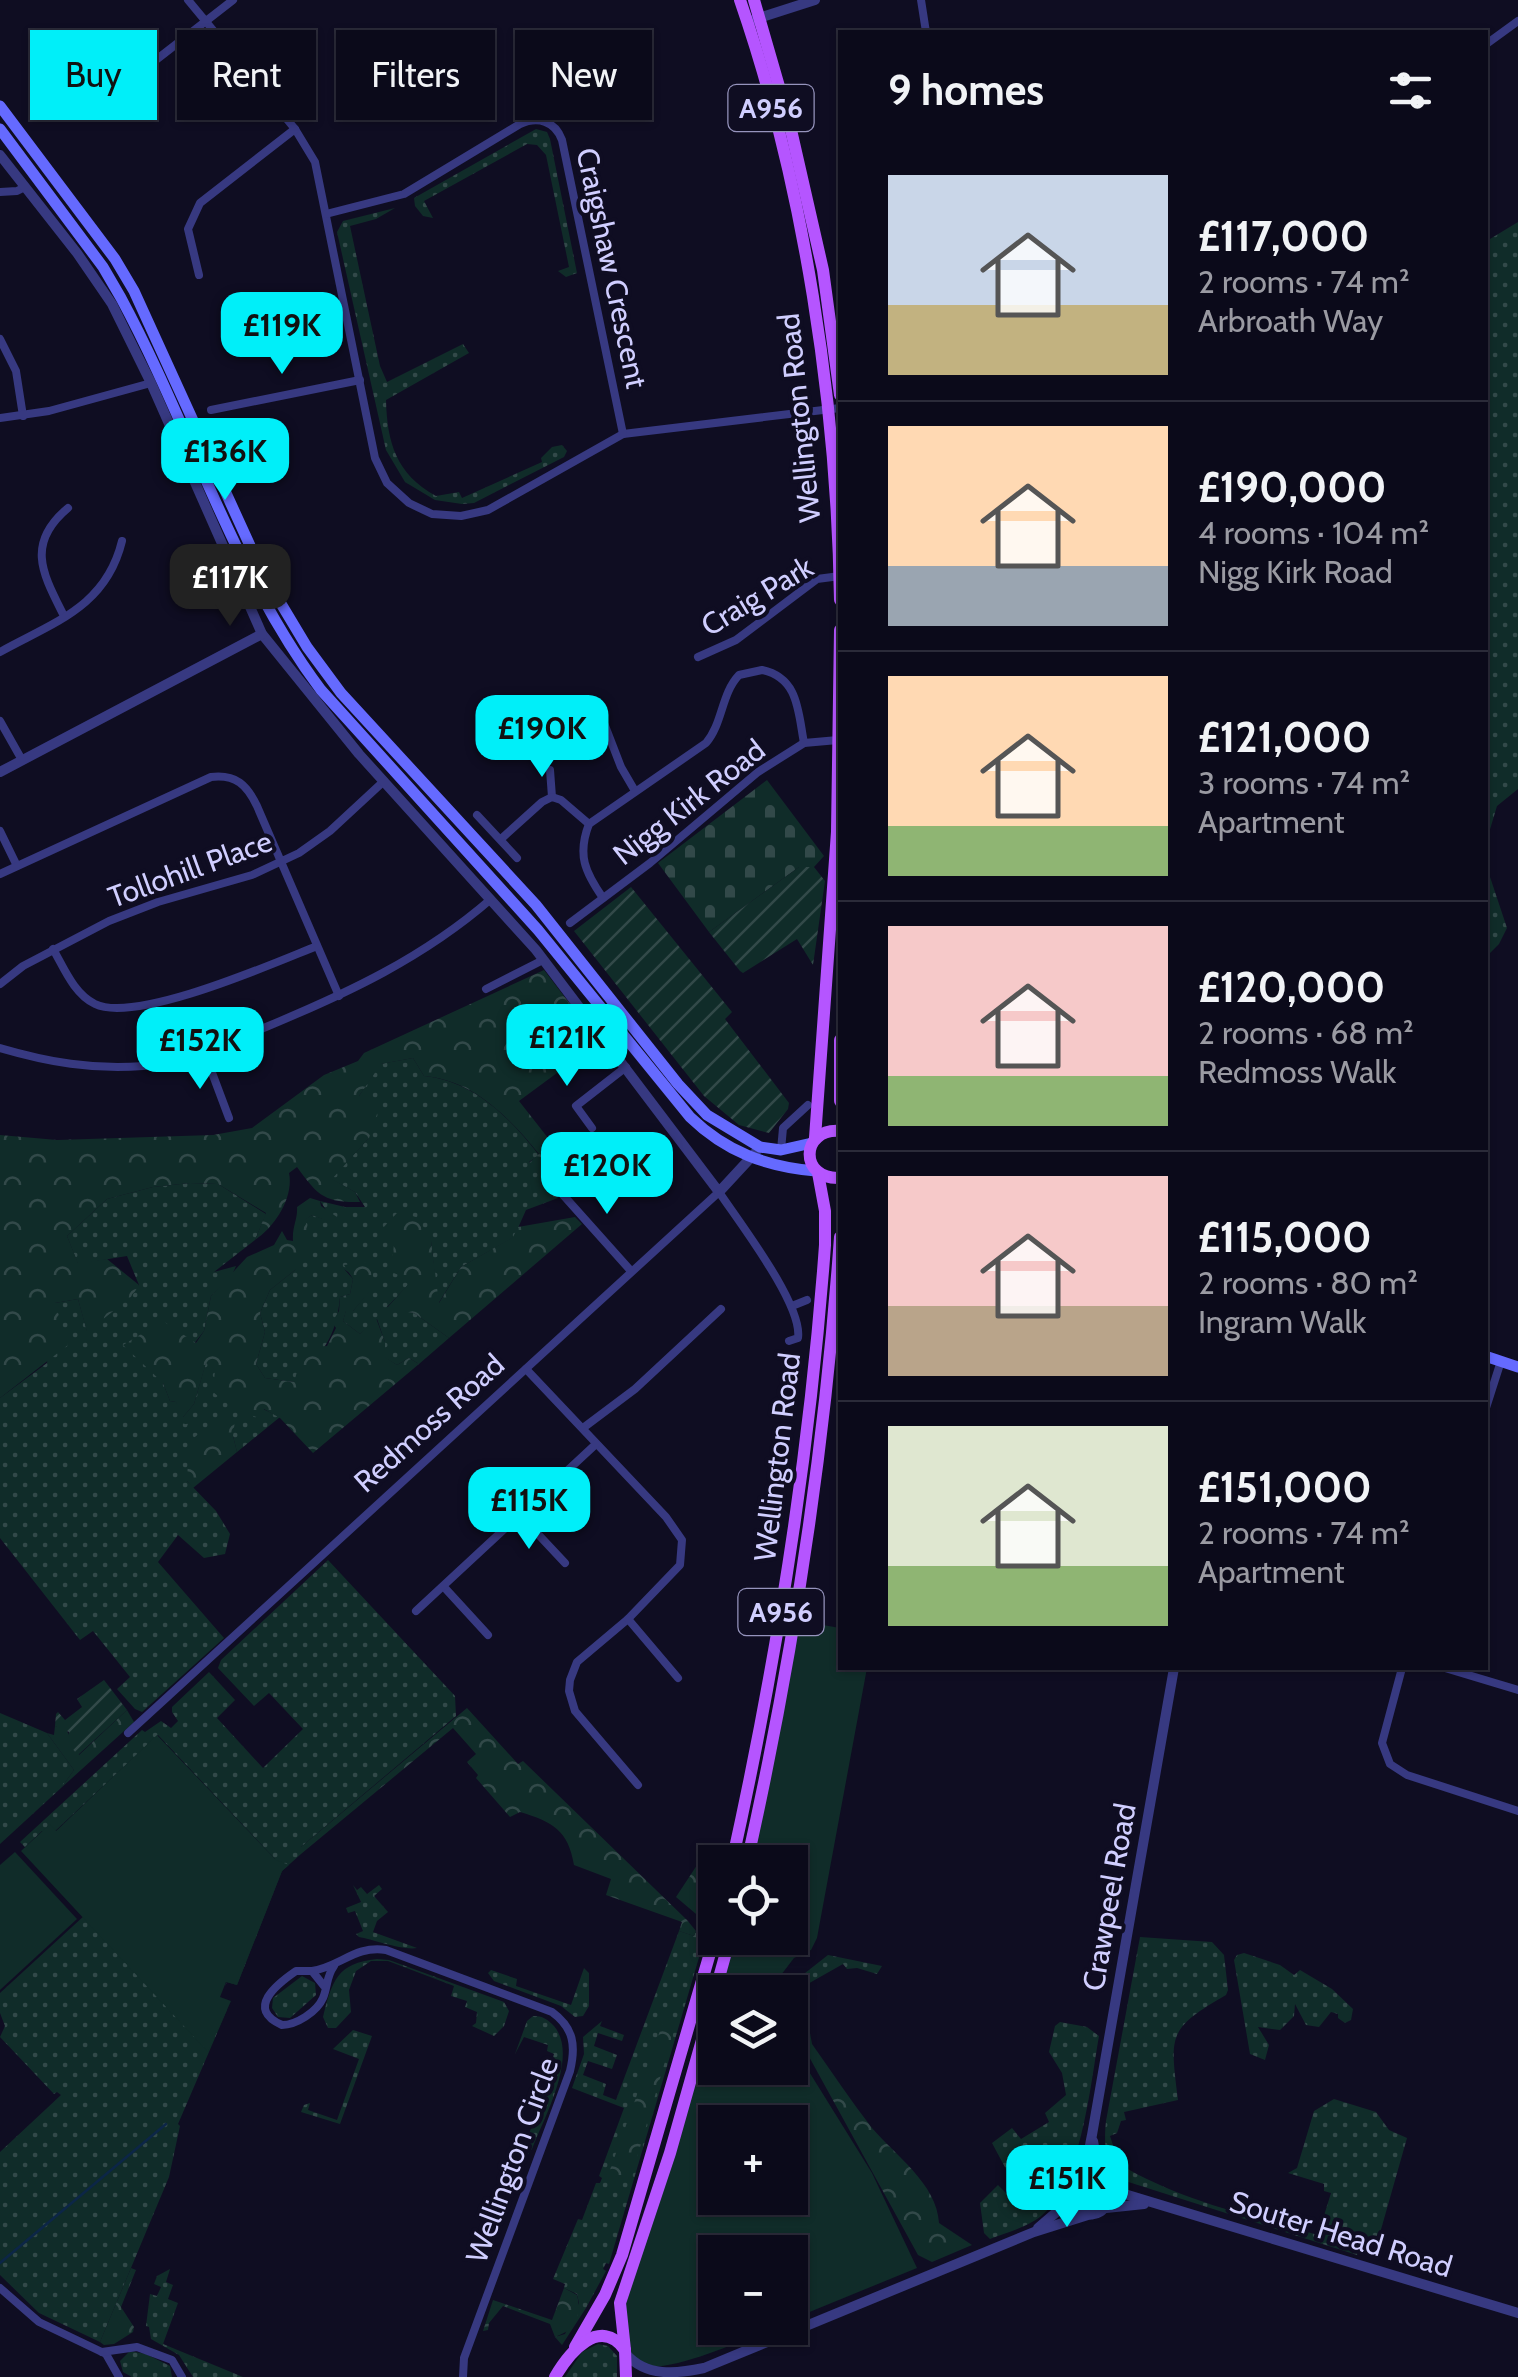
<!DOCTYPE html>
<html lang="en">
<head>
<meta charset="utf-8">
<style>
	:root { --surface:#0b0a1a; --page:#191827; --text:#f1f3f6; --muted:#9a9aa2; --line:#2b2b39; --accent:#00eff9 }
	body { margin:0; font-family:Cabin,sans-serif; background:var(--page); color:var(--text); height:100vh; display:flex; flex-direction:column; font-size:38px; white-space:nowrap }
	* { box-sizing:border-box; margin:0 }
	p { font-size:32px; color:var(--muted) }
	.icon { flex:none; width:55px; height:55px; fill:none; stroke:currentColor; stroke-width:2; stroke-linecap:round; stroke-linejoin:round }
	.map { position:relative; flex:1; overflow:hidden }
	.sheet { position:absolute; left:838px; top:30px; width:650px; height:1640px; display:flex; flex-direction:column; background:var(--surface); border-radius:0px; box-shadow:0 2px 8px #0004,0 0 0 2px var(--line) }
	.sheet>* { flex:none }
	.guide { position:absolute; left:30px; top:30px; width:658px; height:90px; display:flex; gap:20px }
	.buttons { position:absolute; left:698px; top:1845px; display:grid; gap:20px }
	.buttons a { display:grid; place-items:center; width:110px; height:110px; border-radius:0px; background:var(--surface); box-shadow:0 2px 8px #0004,0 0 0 2px var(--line); font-size:50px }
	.price { position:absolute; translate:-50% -85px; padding:0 22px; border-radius:20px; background:var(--accent); color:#111; font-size:32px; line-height:65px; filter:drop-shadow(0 2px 5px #0008) }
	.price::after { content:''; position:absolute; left:50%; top:60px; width:30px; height:22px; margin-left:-15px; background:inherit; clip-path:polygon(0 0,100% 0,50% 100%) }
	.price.current { background:#222; color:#fff }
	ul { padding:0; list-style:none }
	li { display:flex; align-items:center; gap:30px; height:250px; padding:0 50px }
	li+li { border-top:2px solid var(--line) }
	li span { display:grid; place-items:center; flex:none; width:280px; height:200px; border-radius:0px; color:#555 }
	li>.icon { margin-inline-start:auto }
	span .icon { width:120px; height:120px; fill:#fffc; stroke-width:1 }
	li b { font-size:42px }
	h2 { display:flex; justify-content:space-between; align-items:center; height:120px; padding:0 50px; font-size:42px }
	.chip { padding:0 35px; border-radius:0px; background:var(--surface); box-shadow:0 2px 8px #0004,0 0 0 2px var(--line); font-size:35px; line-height:90px }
	.chip.current { background:var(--accent); color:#111 }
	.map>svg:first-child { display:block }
	.grass { fill:url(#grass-dots) }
	.forest { fill:url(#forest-crowns) }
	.cemetery { fill:url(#cemetery-stones) }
	.park { fill:#102c29; fill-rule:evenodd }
	.garden { fill:url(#garden-furrows) }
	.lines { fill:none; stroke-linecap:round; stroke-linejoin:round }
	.stream { stroke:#0c2647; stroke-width:2.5 }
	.minor { stroke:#373981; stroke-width:8 }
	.tertiary { stroke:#373981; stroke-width:10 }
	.secondary { stroke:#656aff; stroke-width:11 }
	.primary { stroke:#b555ff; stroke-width:12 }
	.labels { text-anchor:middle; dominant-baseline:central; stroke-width:8; stroke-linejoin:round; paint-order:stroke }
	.shield { fill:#0f0d22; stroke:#9694bd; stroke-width:2.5 }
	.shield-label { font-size:28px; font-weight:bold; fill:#d0ceff }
	.street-label { font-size:30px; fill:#d0ceff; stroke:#0f0d22 }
</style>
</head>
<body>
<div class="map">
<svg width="1518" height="2377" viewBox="0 0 1518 2377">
	<defs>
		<pattern id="grass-dots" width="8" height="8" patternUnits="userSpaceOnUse" patternTransform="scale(2.5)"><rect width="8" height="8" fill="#102c29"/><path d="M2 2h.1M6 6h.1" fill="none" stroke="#324949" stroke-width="1.8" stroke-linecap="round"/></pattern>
		<pattern id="forest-crowns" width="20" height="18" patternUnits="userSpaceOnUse" patternTransform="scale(2.5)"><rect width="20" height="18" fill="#102c29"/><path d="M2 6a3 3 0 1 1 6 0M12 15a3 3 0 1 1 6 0" fill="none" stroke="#324949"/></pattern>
		<pattern id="cemetery-stones" width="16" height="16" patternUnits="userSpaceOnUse" patternTransform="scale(2.5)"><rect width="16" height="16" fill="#102c29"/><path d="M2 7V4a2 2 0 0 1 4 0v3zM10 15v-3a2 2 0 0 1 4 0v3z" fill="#324949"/></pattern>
		<pattern id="garden-furrows" width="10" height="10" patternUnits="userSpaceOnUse" patternTransform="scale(2.5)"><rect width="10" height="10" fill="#102c29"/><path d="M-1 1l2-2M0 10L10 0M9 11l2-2" fill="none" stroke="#324949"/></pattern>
	</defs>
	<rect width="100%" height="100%" fill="#0f0d22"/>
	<g class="grass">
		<polygon points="536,129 547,132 550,139 577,273 566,277 558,271 569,267 546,155 537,145 527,144 424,201 433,218 423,216 415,206 414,198"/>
		<path d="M395,208l-19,11 -26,7 30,140 7,16 76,-38 6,9 -83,47c1,42 10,74 50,96l23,-4 3,6 80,-36 -1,-4 11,-11 10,-2 5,6 -3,6 -90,46 -12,1 -27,-4 -30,-18 -19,-32 -49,-218 6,-11z"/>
		<polygon points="1518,222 1518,789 1497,806 1485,846 1485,242"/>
		<polygon points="1485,862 1507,928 1499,944 1485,958"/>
		<path d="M413,1058l11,18c50,5 86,42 115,79l-10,7 29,36 -32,12 -12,27 -53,30 -23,37 -7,-63 -37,3 19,36 -26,27 27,6 35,25 -30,26 -10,-6 -12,7 -13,-8 1,-15 -8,-23 -17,15 -17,-13 3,-11 7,1 18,-22 -27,-20 9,10 -3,15 -10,3c-4,43 -18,55 -46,85l-29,-4 -9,-14 9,-32 -5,-19 10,-23 25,-20 9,-50 8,-5 23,8 -15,-22 25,6h20l-10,-15 -24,-13 38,-41 -10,-42 21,-32z"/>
		<polygon points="190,1183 218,1184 266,1214 255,1240 214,1272 236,1266 232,1275 211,1296 204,1331 163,1383 170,1401 176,1402 183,1417 194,1404 206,1362 263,1409 280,1417 237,1452 233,1436 187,1481 216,1511 230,1534 225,1554 204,1558 178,1535 158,1562 224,1638 142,1712 135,1709 117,1689 130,1677 93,1631 80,1640 0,1538 0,1398 47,1363 55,1303 78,1299 87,1331 139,1285 127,1256 78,1264 67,1236 107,1199 153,1187"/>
		<polygon points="328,1560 455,1696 456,1716 301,1847 301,1854 282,1871 237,1985 227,1982 225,1986 275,1859 158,1735 53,1833 42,1831 25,1847 20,1842 142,1730 145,1732 161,1721 171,1728 178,1721 172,1712 172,1707 209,1672 235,1700 217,1718 263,1768 303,1729 269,1693 254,1706 218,1668 221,1660"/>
		<polygon points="0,1713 47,1733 74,1770 61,1788 0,1844"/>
		<path d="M353,1885l4,5 4,-3 6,7 12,-9 3,4 -8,7 14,16 -11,9 -4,11 44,16c-13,3 -45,-9 -58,-11l-3,-3 7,-3 -8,-20 -7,2 -2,-5 15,-6z"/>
		<polygon points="85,1915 227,2010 178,2124 180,2126 169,2177 100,2342 39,2313 0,2275 0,2152 61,2095 57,2092 54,2094 0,2037 5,2026 0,2013 0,1993"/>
		<polygon points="697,1929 705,1937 609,2264 606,2263 603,2269 606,2271 586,2308 562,2345 555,2337 565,2334 579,2303 577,2294 564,2288 565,2284 553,2279 578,2219 582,2220 596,2183 600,2183 602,2178 599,2176 624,2108 572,2088 584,2054 583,2037 602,2021 600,2026 624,2035 622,2041 598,2033 594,2046 617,2055 612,2069 588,2061 583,2075 606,2084 603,2095 616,2100 679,1931 694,1936"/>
		<path d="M1140,1937l72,5 12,13 4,35 -2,5c-59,34 -56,40 -48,105l-54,12 2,8 -5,1 -4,12 -7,3 9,28c60,36 131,52 199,71l13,-42 -7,-2v-7l-36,-11 9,-5 17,-57 20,-12 42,13 13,18 18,8 -29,102 -15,-3 -6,18 -238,-76c-15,-13 -15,-39 -13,-58z"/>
		<polygon points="1244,1953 1280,1965 1294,1975 1300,1970 1332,1989 1353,2009 1351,2020 1345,2023 1338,2018 1338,2014 1331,2012 1319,2027 1306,2025 1295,2004 1294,2016 1280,2030 1258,2027 1269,2045 1265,2060 1250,2054 1234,1960 1237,1955"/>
		<polygon points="828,1955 882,1966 877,1974 857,1968 847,1969 843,1964 790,1994 787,1992 800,1977"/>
		<path d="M377,1959l12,1 115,42 5,9 -5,15 -10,10 -22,-10 4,-3 1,-11 -12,-5 2,-6 -16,-5 3,-10 -66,-25h-17l-15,10 -7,19 2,22 -15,16h-8l-5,-11c9,-36 14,-54 54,-58z"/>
		<polygon points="584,1968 589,1973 589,2006 583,2016 575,2017 561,2006 494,1981 488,1973 491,1970 517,1979 516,1986 571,2005"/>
		<polygon points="302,1976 315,1983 316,1995 290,2018 278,2017 272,2008 273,1998"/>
		<path d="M533,2016c10,0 14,3 21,10 25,30 -10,91 -22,123l-8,11 -4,-2 33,-89 -3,-2 4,-13 -7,-3 1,-6 -24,-8 -9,17 12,-33z"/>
		<path d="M1060,2022l27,5 12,9c-9,51 -18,149 -59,181 -13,10 -34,16 -50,22l-6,-6 -4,-30 18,-18 12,12 13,-14 -11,-12 2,-3 -7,3 -15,-28 20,-15 9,11 28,-17 -4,-9 21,-18 -4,-22 -13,-21 6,-26z"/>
		<polygon points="353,2030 372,2036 340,2124 301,2112 304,2105 310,2103 308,2110 337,2120 359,2059 333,2049"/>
		<polygon points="170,2269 166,2282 173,2285 168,2299 178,2303 163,2344 243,2377 193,2377 179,2355 151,2339 149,2327 146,2326 150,2294 157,2296 161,2287 154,2284 157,2276"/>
		<polygon points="598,2344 608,2346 617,2356 617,2377 565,2377 582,2352"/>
		<polygon points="130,2351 146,2354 170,2366 172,2377 132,2377 123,2372 120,2361"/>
	</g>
	<g class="forest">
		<path d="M544,970l55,72 -80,59 51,65 -23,20 -18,-23 10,-9c-30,-37 -66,-74 -115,-78l-11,-18 -32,6 -22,32 22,6 -12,36 -37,41 23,13 5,10c-37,1 -43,-8 -63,-35l-8,6c5,24 -14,54 -34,67l11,-27 -48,-29 -28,-1 -37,4 -46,12 -40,37 11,27 29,-4 32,26 -7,11 -45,36 -9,-33 -23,4 13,42 -68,53v-263l57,5 156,-5 39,-7 72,-53 34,-14 6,-8z"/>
		<path d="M310,1198l10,3 1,5 16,11 -2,7 -23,-9 -7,5 8,24 -18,26 -25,20 -10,23 5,19 -9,32 9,14 29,4 10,-34 23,-2 9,-18 -4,-6 7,-11 1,-14 10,-3 3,-15 -9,-14 23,-3 6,6 -1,21 -19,22h-7l-3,10 17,13 16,-16 9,24v15l12,8 12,-7 10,6 -106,89 -33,-35 -16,-9 -4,9 -24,-7 -23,-19 2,-22 -9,-7 -12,41 -11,13 5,8 -9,-3 -3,-20 -6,-1 -7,-18 -40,-38 40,-24 33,22 8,-12 7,-35 36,-39 27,-12 8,-14 5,9 6,1c-1,-15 5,-22 4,-34z"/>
		<polygon points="397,1213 416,1217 431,1241 439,1303 461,1267 513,1237 518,1227 575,1217 582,1224 449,1338 414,1313 386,1309 412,1280 391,1272 394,1244 381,1230"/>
		<polygon points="222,1414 235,1420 233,1436 237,1452 193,1488 187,1481 189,1442"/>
		<path d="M467,1708l51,56 5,-3 164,159 9,11 -2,5 -15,-5 3,-9 -76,-27 5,-16 -37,-14c-6,-35 -21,-43 -54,-53l-10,5 -34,-39 2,-3 -11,-13 9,-8 -23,-26 -152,126v-7z"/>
		<polygon points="127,1710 134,1722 61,1788 74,1770 47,1733 54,1735 55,1726 66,1729 79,1755"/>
		<polygon points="707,1850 716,1858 702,1919 676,1897"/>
		<polygon points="665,2017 673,2034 631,2178 607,2178"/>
		<path d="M800,2026l9,2 3,16c20,28 39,57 60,84 23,27 65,56 67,95l33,22 -40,17 -14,-7 -122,-222z"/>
		<polygon points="131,2268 136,2270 121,2307 134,2327 133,2332 114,2344 104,2345 100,2342"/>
		<path d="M564,2288l13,7c5,20 -1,35 -22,42l-5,-13 -47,-18 -14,17 -1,7 -5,1 10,-31 59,20z"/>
	</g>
	<polygon class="cemetery" points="767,780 824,856 814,867 799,867 709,932 658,863"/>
	<g class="park">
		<polygon points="806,1622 840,1628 840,1668 867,1668 817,1938 811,1950 794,1958 768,1992 715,1992 730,1938 790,1938 790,1862 747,1862 786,1668 800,1630"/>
		<polygon points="157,1735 276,1860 289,1865 282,1871 237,1985 226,1982 220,1997 231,2001 208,2052 21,1851 50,1824 56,1831"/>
		<polygon points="15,1852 77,1919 0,1990 0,1865"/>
		<path d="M715,1994v74h75v-27l82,132 45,95 -127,52v-68h-75v76h58c-34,13 -107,49 -139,36l-14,-39zM715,2122h75v76h-75z"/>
	</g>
	<g class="garden">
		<polygon points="799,867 814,867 825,881 813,965 797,939 743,973 740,971 709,932"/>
		<polygon points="631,887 732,1012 725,1019 789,1103 788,1109 769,1133 739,1125 704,1096 574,931"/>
		<polygon points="104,1680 127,1710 78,1755 68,1744 69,1732 55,1726 56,1714 58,1712 65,1720 82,1707 77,1699"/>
	</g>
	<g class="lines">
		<polyline class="stream" points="0,2263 166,2124"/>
		<g class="minor">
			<polyline points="188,0 295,129 315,162 375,458 387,483 409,503 432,514 461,516 488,510 623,434 840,408"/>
			<polyline points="921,0 926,32"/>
			<polyline points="1485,45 1518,21"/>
			<polyline points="107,98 233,0"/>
			<polyline points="0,192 17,191 25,187"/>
			<path d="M326,214l78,-20 116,-70c18,-8 35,-3 42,16l61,294"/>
			<polyline points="199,275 188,229 200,203 295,129"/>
			<polyline points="0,339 16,371 23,416"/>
			<polyline points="211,410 360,380"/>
			<polyline points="0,418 49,411 151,383"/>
			<path d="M64,616c-21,-42 -39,-72 4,-108"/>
			<path d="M0,652c54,-30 106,-45 122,-111"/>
			<polyline points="698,657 736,640 817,579 840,576"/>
			<polyline points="597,705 621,767 635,791"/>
			<polyline points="0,721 22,760"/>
			<polyline points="550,770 552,797"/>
			<polyline points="477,815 517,858"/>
			<polyline points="0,831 17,866"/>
			<polyline points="501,839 542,802 552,797 561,800 589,824"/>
			<path d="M0,874l211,-97c25,-3 36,8 46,29l82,190"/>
			<path d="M603,898c-18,-26 -26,-43 -14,-74l117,-81c17,-20 15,-49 33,-68l23,-5c37,8 36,42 42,73"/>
			<polyline points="570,923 650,863 758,772 804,743 838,740"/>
			<path d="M53,949c11,19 21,45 42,55 41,20 179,-41 222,-58"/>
			<polyline points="0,984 23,966 109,921 158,902 252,875 299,853 330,831 384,781"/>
			<polyline points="486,989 543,960"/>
			<path d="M0,1048c48,14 93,22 143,18 44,-3 83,-22 123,-39 82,-34 157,-69 225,-128"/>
			<polyline points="205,1054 229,1118"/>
			<polyline points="592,1128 576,1106 626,1067"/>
			<polyline points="781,1150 783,1128 808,1105"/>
			<polyline points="556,1187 631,1271"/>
			<polyline points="792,1306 807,1300"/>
			<polyline points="526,1369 666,1517 682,1540 680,1565 628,1619 577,1662 570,1680 569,1691 575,1711 638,1785"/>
			<polyline points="1485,1411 1501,1361"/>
			<polyline points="583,1428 635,1389 721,1309"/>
			<polyline points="520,1515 565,1563"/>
			<polyline points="444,1587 488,1635"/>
			<polyline points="416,1611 596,1444"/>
			<polyline points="628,1619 678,1678"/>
			<polyline points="1402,1668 1382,1743 1390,1764 1407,1775 1518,1811"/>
			<polyline points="1445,1668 1518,1690"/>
			<path d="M128,1733l591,-541c20,30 84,113 79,146l-9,3"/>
			<path d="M312,1971c28,-4 43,-26 74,-21l166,62c22,16 24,34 18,59l-106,287 -1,19"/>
			<path d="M324,1986l-12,-15h-16c-19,13 -51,38 -14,54 14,0 35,-13 41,-27 5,-12 3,-21 11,-32"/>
			<polyline points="0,2288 39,2322 106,2354 119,2377"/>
			<polyline points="102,2352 137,2347 172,2360 182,2377"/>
		</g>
		<g class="tertiary">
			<polyline points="753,20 815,0"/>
			<polyline points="0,155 77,253 112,304 151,383 262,634 359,754 536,950 719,1192 756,1152"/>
			<polyline points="0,772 262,634"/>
			<polyline points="1093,2141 1100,2180"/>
			<path d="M1083,2181l11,-2 14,10 1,14c-6,7 -11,13 -20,11 -25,-6 -8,-27 -5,-39 4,-13 5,-27 8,-40l82,-467"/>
			<polyline points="1108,2189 1518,2313"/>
			<polyline points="1106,2208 1144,2204"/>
			<polyline points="1038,2228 1074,2197"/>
			<path d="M626,2354c20,23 50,20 78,14l330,-136 57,-18"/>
		</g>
		<g class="secondary">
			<polyline points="0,106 115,259 134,291 262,572 307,647 341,693 536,905 678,1084 707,1115 760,1147 781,1150 812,1143"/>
			<path d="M0,129l103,138 18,31c70,130 111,273 200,392l217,240 152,187c36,35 77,50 126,54"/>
			<polyline points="1485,1356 1518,1367"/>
		</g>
		<g class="primary">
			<path d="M740,0c64,185 97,404 100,600"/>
			<polyline points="754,0 789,121 823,270 840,395"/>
			<polyline points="840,1040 840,1101"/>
			<path d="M840,1131c-40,-3 -41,49 0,47"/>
			<polyline points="815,1138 837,832 840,630"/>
			<path d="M732,1862c45,-203 78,-409 93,-617v-34l-7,-38"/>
			<path d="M747,1862c46,-205 78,-415 93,-625"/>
			<polyline points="715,1992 730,1938"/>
			<polyline points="575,2347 605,2295 622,2255 715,1936"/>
			<polyline points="625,2350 620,2303 670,2153 715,1994"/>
			<path d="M555,2377c14,-24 45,-62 70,-27l1,27"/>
		</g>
	</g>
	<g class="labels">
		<g class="shield">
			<rect x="728.5" y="85" width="85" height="46" rx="8"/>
			<rect x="738.5" y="1589" width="85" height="46" rx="8"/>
		</g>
		<g class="shield-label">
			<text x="771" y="108">A956</text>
			<text x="781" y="1612">A956</text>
		</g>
		<g class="street-label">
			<text transform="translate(612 268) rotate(78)">Craigshaw Crescent</text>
			<text transform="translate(799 418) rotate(-96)">Wellington Road</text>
			<text transform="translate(757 596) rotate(-31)">Craig Park</text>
			<text transform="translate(689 802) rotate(-38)">Nigg Kirk Road</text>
			<text transform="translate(190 869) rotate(-20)">Tollohill Place</text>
			<text transform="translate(429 1423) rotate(-42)">Redmoss Road</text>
			<text transform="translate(777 1457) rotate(-83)">Wellington Road</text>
			<text transform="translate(1109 1897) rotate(-80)">Crawpeel Road</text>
			<text transform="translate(512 2160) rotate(-70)">Wellington Circle</text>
			<text transform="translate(1341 2234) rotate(17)">Souter Head Road</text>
		</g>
	</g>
</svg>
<div class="buttons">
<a><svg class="icon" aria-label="locate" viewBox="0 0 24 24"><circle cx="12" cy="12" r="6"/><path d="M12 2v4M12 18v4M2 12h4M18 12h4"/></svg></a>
<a><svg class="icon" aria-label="layers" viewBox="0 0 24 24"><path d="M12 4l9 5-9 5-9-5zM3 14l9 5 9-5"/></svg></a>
<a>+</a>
<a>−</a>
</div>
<b class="price" style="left:282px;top:377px">£119K</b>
<b class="price" style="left:225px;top:503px">£136K</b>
<b class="price current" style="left:230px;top:629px">£117K</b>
<b class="price" style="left:542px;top:780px">£190K</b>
<b class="price" style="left:567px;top:1089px">£121K</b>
<b class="price" style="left:200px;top:1092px">£152K</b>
<b class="price" style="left:607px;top:1217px">£120K</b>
<b class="price" style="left:529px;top:1552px">£115K</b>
<b class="price" style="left:1067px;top:2230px">£151K</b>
<div class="guide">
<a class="chip current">Buy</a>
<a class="chip">Rent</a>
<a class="chip">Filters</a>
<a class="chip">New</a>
</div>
<section class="sheet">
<h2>9 homes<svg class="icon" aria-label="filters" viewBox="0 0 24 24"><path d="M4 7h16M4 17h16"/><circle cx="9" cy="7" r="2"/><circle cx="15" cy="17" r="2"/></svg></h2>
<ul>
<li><span style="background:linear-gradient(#c9d6e8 65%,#c2b280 0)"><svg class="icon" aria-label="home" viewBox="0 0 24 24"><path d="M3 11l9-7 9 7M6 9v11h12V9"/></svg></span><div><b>£117,000</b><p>2 rooms · 74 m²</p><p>Arbroath Way</p></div></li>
<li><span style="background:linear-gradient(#ffd9b3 70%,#9aa5b1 0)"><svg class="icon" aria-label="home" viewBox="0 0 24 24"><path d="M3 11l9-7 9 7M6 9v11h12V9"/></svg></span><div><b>£190,000</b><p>4 rooms · 104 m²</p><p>Nigg Kirk Road</p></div></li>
<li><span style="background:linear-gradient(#ffd9b3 75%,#8fb573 0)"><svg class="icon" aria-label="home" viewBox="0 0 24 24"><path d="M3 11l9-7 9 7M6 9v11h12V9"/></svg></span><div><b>£121,000</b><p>3 rooms · 74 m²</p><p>Apartment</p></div></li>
<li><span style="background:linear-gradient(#f6c9c9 75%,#8fb573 0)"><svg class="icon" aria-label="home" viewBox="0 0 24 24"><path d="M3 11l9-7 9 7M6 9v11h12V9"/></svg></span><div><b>£120,000</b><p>2 rooms · 68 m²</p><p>Redmoss Walk</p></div></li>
<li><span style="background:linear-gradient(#f6c9c9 65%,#b9a48a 0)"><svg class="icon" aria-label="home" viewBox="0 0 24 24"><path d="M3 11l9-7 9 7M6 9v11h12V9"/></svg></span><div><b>£115,000</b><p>2 rooms · 80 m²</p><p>Ingram Walk</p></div></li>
<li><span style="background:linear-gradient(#dfe7d0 70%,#8fb573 0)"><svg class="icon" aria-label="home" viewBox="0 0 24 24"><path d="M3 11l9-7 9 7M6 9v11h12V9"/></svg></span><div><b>£151,000</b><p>2 rooms · 74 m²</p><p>Apartment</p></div></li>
</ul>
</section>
</div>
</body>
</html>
